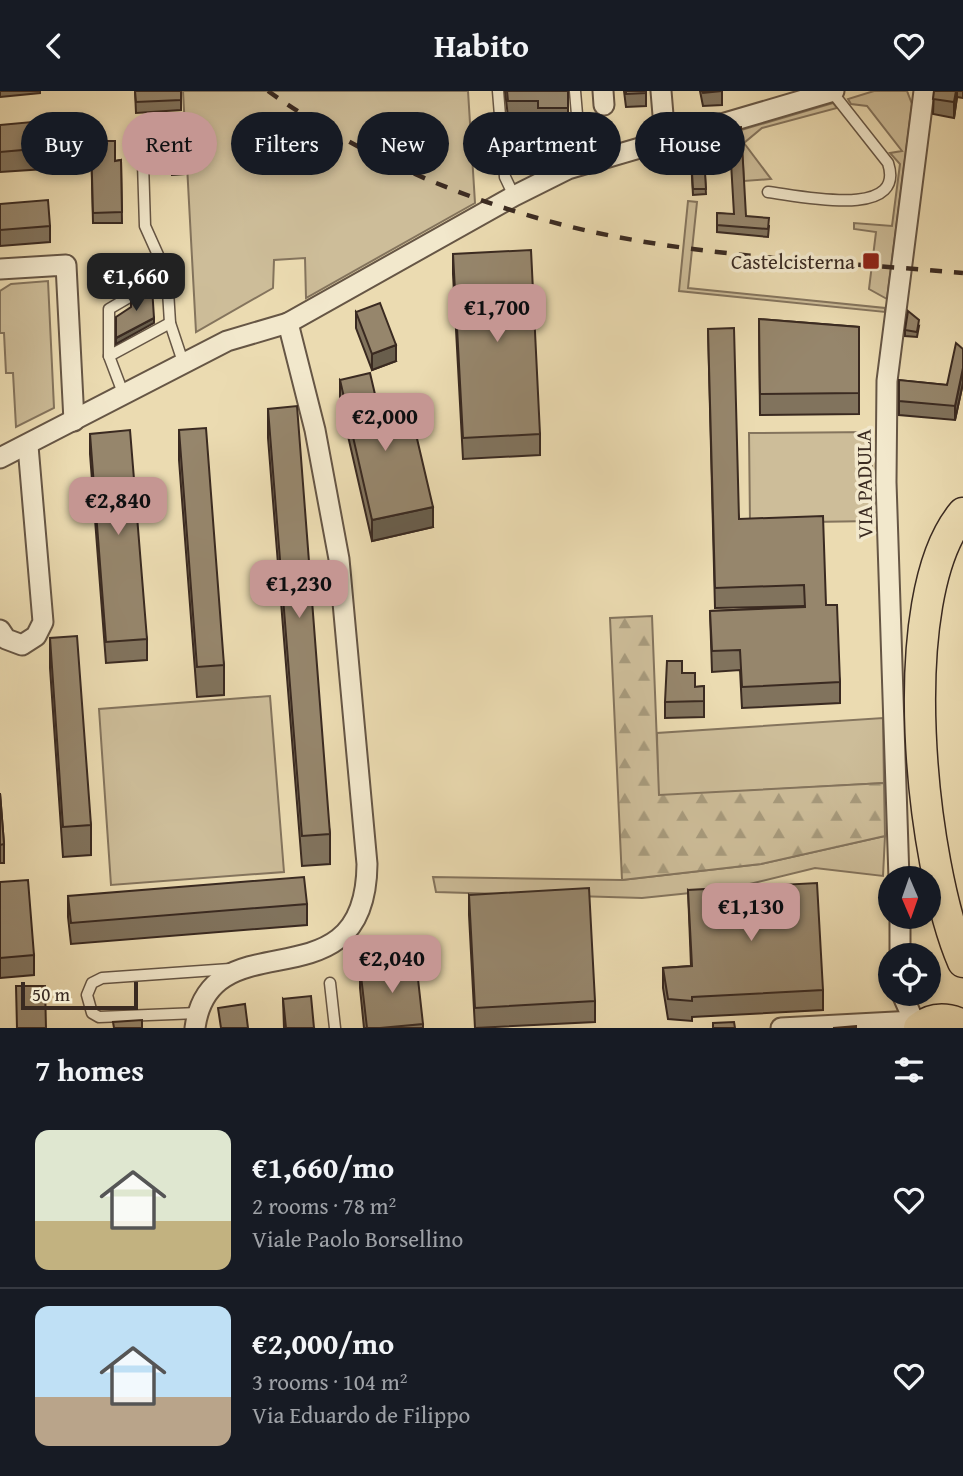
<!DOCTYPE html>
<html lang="en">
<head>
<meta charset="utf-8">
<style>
	:root { --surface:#171b24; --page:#242831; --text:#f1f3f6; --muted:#9ea1a6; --line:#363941; --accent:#c59692 }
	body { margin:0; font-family:"Gentium Book Plus",serif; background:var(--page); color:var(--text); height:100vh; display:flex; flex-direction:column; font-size:26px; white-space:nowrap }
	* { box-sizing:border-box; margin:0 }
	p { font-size:23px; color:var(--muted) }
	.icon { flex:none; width:38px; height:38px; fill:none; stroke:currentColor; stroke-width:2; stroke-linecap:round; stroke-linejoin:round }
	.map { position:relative; height:937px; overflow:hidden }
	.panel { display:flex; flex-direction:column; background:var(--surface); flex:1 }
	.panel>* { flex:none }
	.hud { position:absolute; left:21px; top:21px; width:922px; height:63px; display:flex; gap:14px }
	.needle { width:46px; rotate:178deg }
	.fabs { position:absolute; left:878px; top:775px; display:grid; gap:14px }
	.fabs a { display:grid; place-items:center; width:63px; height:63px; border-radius:50%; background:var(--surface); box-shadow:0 4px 10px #0003; font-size:35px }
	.scale { position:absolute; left:21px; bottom:18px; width:117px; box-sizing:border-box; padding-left:7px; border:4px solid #3a2a21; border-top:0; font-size:19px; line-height:24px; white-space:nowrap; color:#3a2a21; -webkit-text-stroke:5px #f2e8cc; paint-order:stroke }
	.price { position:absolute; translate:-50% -60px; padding:0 16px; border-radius:14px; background:var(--accent); color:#111; font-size:23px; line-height:46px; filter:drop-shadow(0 2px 4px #0008) }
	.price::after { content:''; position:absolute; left:50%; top:42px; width:21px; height:16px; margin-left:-10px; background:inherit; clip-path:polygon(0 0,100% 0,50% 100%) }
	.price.selected { background:#222; color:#fff }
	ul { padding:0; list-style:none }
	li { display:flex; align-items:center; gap:21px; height:175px; padding:0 35px }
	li+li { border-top:2px solid var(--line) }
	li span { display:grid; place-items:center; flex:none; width:196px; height:140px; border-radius:14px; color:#555 }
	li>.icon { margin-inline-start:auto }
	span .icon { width:84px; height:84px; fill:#fffc; stroke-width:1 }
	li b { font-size:30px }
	h2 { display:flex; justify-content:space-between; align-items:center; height:84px; padding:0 35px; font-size:30px }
	.tag { padding:0 24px; border-radius:32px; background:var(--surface); box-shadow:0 4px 10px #0003; font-size:24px; line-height:63px }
	.tag.selected { background:var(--accent); color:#111 }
	header { display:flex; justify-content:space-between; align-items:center; height:91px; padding:0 35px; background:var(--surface); font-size:32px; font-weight:700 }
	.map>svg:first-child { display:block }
	.green { fill:#cdbd99; stroke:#84745d; stroke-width:2 }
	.forest { fill:url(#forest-firs); stroke:#84745d; stroke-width:2 }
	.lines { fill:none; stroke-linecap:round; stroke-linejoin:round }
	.service-casing { stroke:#665645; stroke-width:13 }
	.minor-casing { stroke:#665645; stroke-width:23 }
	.primary-casing { stroke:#3a2a21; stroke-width:33 }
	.service { stroke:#f2e8cc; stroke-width:10 }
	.minor { stroke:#f2e8cc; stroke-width:19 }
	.primary { stroke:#ebdbb1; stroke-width:30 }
	.rail { stroke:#3a2a21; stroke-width:4.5; stroke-dasharray:12 12; stroke-linecap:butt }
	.wall { fill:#81735d; stroke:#3a2a21; stroke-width:2 }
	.shaded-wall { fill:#695e4c; stroke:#3a2a21; stroke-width:2 }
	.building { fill:#96866c; stroke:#3a2a21; stroke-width:2 }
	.poi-dot { fill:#8f2418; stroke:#f2e8cc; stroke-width:2.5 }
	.labels { text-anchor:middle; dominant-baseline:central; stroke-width:7; stroke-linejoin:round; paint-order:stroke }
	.poi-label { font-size:21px; fill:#3a2a21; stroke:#f2e8cc; text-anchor:end }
	.street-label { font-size:21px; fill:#3a2a21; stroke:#f2e8cc }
</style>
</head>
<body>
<header><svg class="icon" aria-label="back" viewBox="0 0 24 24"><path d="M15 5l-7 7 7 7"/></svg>Habito<svg class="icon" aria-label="heart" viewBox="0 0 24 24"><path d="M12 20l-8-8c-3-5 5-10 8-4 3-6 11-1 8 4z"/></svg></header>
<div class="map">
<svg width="963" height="937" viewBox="0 0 963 937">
	<defs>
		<pattern id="forest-firs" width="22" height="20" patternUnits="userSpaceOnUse" patternTransform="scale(1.75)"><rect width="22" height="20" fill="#cdbd99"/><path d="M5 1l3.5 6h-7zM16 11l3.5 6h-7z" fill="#a79a7c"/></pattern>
	</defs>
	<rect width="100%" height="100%" fill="#ebdbb1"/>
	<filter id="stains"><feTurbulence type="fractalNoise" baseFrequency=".00286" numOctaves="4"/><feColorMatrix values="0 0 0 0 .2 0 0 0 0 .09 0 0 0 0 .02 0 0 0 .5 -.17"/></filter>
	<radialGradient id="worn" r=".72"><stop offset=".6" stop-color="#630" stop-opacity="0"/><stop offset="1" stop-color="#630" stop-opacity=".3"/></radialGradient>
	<g class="green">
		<polygon points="183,0 468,0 475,112 306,207 305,167 274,169 273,197 196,241"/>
		<polygon points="874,0 907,0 912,13 887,208 869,198 876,141 854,138 854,132 892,135 900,73 890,62 902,60 867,15 851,13 848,8"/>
		<polygon points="833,12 837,17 762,37 744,52 771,88 744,90 741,39"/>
		<polygon points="688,110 697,111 688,197 885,217 885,221 679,200"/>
		<polygon points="48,190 54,317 16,336 13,282 6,282 4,242 0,242 0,200 11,193"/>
		<polygon points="871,341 874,430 750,432 749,342"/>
		<polygon points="270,605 284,781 111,794 99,618"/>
		<polygon points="883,627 884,692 658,705 657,642"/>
		<polygon points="885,745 883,785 815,777 729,798 642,807 436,801 433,786 622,789 761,773"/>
	</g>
	<polygon class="forest" points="652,525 659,704 884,692 885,745 761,773 622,789 610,527"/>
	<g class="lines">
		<g class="service-casing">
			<g id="service">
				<polyline points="498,0 505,86 514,105"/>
				<polyline points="575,0 579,47 589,71"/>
				<polyline points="142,40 145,135 167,184"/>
				<polyline points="502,51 579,47"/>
				<path d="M768,101c28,3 139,29 120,-29l-56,-71"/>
				<polyline points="109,265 170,232"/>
				<polyline points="123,302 109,265 109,218 167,184 170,232 183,271"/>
				<polyline points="330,892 335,937"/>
				<polyline points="198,922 99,926 92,922 87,904 92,892 102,887 230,878"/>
			</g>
		</g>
		<g class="minor-casing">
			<g id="minor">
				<polyline points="603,0 604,14"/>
				<polyline points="661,0 665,48"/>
				<polyline points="0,178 66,174 74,330"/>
				<polyline points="0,367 227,250 288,232 514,105 568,78 834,0"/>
				<polyline points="0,539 6,548 22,554 36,545 43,531 28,355"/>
				<polyline points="899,788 886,391 887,290 924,0"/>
				<polyline points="900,826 900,864"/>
				<polyline points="902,903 917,937"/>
				<path d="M195,937c15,-114 171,-16 172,-164l-28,-305 -24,-129 -27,-107"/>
				<polyline points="781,937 914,930"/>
			</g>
		</g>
		<g class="primary-casing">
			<g id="primary">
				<path d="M963,422c-71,84 -42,352 0,449"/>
				<path d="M919,937c14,-11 29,-10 44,-3"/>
			</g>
		</g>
		<use href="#service" class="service"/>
		<use href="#minor" class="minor"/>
		<use href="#primary" class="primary"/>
		<path class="rail" d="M268,0c95,68 211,116 325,141 120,26 247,30 370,41"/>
	</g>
	<g class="wall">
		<polygon points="0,0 40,0 40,2 0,6"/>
		<polygon points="135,0 181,0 181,19 136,22"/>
		<polygon points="505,0 568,0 568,33 538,33 538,26 508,26"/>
		<polygon points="624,0 646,0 646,15 626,16"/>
		<polygon points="700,0 722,0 722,14 703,15"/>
		<polygon points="934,0 963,0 963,7 957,6 954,27 933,23"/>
		<polygon points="0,34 45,57 45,78 0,81"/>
		<polygon points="170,35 185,73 185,83 172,84"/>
		<polygon points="703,48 706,103 693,104 690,50"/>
		<polygon points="91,50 115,70 121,69 122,132 93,132"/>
		<polygon points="0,113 50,135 50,151 0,155"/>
		<polygon points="717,122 746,125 769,135 768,146 717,141"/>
		<polygon points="453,163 540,343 540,364 463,368 453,183"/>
		<polygon points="356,221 396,270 372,279 356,237"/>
		<polygon points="759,228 859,236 859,323 760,324"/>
		<polygon points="919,235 917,246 905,245 905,239"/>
		<polygon points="708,238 739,428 826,514 840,591 840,612 742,617 740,579 712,581 710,520 805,516 804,515 715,517"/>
		<polygon points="963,258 963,292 955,329 899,324 899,289 947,294"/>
		<polygon points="340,289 381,329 433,436 372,450 340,310"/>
		<polygon points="268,318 330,743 330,773 302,775 268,347"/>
		<polygon points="179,339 224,574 224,604 197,606 179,369"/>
		<polygon points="90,343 147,548 147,569 106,572 90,363"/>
		<polygon points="50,547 91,734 91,764 63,766 50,577"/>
		<polygon points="682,582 695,596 704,595 704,626 665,627 665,611"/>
		<polygon points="0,702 4,753 4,772 0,772"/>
		<polygon points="0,791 34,864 34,884 0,887"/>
		<polygon points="688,799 823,899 823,919 692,926 692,930 668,928 663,897 663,877 691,875"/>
		<polygon points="469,804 595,910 595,931 475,937 469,824"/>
		<polygon points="68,805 307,813 307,834 71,853 68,826"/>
		<polygon points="360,876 423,933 423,937 364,937 360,897"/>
		<polygon points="283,908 314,937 284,937"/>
	</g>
	<g class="shaded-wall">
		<polygon points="956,0 957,0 957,6 954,27 954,11"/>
		<polygon points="154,227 154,232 116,253 116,247"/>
		<polygon points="396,254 396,270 372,279 372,263"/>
		<polygon points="963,277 963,292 955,329 955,315"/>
		<polygon points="433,416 433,436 372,450 372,429"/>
	</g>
	<g class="building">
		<polygon points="135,0 181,0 181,9 136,11"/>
		<polygon points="507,0 568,0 568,17 538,17 538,10 508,10"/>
		<polygon points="626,0 646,0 646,2 626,3"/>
		<polygon points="702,0 722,0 703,2"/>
		<polygon points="934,0 956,0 954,11 933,8"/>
		<polygon points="43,30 45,57 0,61 0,34"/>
		<polygon points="183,34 185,73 172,73 170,35"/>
		<polygon points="741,36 746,125 769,127 768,138 717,134 717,122 734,123 729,37"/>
		<polygon points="703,48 706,98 693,98 690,50"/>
		<polygon points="91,50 115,50 115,70 121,69 122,121 93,122"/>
		<polygon points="48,109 50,135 0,139 0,113"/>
		<polygon points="531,159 540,343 463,347 453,163"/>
		<polygon points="152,196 154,227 116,247 116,226 131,216 131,208"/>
		<polygon points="380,212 396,254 372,263 356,221"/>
		<polygon points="908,220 919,229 917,241 905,239"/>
		<polygon points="759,228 859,236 859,302 760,303"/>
		<polygon points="734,237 739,428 823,425 826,514 837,514 840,591 742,596 740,559 712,560 710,520 805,516 804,494 715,497 708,238"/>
		<polygon points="956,252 963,258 963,277 955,315 899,310 899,289 947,294"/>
		<polygon points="370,282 381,329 411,322 433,416 372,429 340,289"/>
		<polygon points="297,315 330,743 302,745 268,318"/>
		<polygon points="206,337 224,574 197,576 179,339"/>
		<polygon points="130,339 147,548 106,551 90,343"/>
		<polygon points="77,545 91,734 63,736 50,547"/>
		<polygon points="667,570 682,570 682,582 695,582 695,596 704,595 704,610 665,611"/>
		<polygon points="0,702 4,753 0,754"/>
		<polygon points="304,786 307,813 71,832 68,805"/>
		<polygon points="28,789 34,864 0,867 0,791"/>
		<polygon points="817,792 823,899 692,906 692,910 668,908 663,877 692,875 688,799"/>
		<polygon points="589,797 595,910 475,917 469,804"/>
		<polygon points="416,870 423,933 380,937 367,937 360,876"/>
		<polygon points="16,895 45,895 46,937 17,937"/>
		<polygon points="311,905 314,937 286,937 283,908"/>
		<polygon points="245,913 248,937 221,937 218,917"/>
		<polygon points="142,929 142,937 114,937 113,931"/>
		<polygon points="734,931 735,937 713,937 713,932"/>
		<polygon points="856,935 856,937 833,937"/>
	</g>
	<rect class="poi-dot" x="862" y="161" width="18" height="18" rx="3.5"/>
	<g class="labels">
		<g class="poi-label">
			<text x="855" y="170">Castelcisterna</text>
		</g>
		<g class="street-label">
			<text transform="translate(864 393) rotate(-91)">VIA PADULA</text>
		</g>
	</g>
	<rect width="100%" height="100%" filter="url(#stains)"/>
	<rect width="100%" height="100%" fill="url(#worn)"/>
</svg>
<div class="fabs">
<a><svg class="needle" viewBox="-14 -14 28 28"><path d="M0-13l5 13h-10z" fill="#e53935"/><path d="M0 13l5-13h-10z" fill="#9ea1a6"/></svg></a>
<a><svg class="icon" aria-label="locate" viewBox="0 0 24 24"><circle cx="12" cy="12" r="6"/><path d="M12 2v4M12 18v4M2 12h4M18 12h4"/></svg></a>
</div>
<div class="scale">50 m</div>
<b class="price selected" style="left:136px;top:222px">€1,660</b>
<b class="price" style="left:497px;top:253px">€1,700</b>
<b class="price" style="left:385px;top:362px">€2,000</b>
<b class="price" style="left:118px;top:446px">€2,840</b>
<b class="price" style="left:299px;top:529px">€1,230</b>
<b class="price" style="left:751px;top:852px">€1,130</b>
<b class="price" style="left:392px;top:904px">€2,040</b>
<div class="hud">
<a class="tag">Buy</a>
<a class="tag selected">Rent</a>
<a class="tag">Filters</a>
<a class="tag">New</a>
<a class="tag">Apartment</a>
<a class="tag">House</a>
</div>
</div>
<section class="panel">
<h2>7 homes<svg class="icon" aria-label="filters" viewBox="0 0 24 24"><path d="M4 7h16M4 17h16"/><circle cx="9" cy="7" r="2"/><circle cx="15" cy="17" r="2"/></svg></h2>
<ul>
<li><span style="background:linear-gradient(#dfe7d0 65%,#c2b280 0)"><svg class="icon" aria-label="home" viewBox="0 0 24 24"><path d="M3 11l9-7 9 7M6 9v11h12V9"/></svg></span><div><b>€1,660/mo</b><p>2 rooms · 78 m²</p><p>Viale Paolo Borsellino</p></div><svg class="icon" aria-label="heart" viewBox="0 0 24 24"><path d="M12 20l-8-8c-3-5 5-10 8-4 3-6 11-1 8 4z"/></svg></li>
<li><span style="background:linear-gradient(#bfe0f5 65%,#b9a48a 0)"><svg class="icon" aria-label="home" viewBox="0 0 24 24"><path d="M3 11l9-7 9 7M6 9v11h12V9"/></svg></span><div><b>€2,000/mo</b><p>3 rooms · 104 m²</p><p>Via Eduardo de Filippo</p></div><svg class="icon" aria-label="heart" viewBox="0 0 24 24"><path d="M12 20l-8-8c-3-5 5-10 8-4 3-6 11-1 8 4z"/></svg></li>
</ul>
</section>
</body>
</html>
